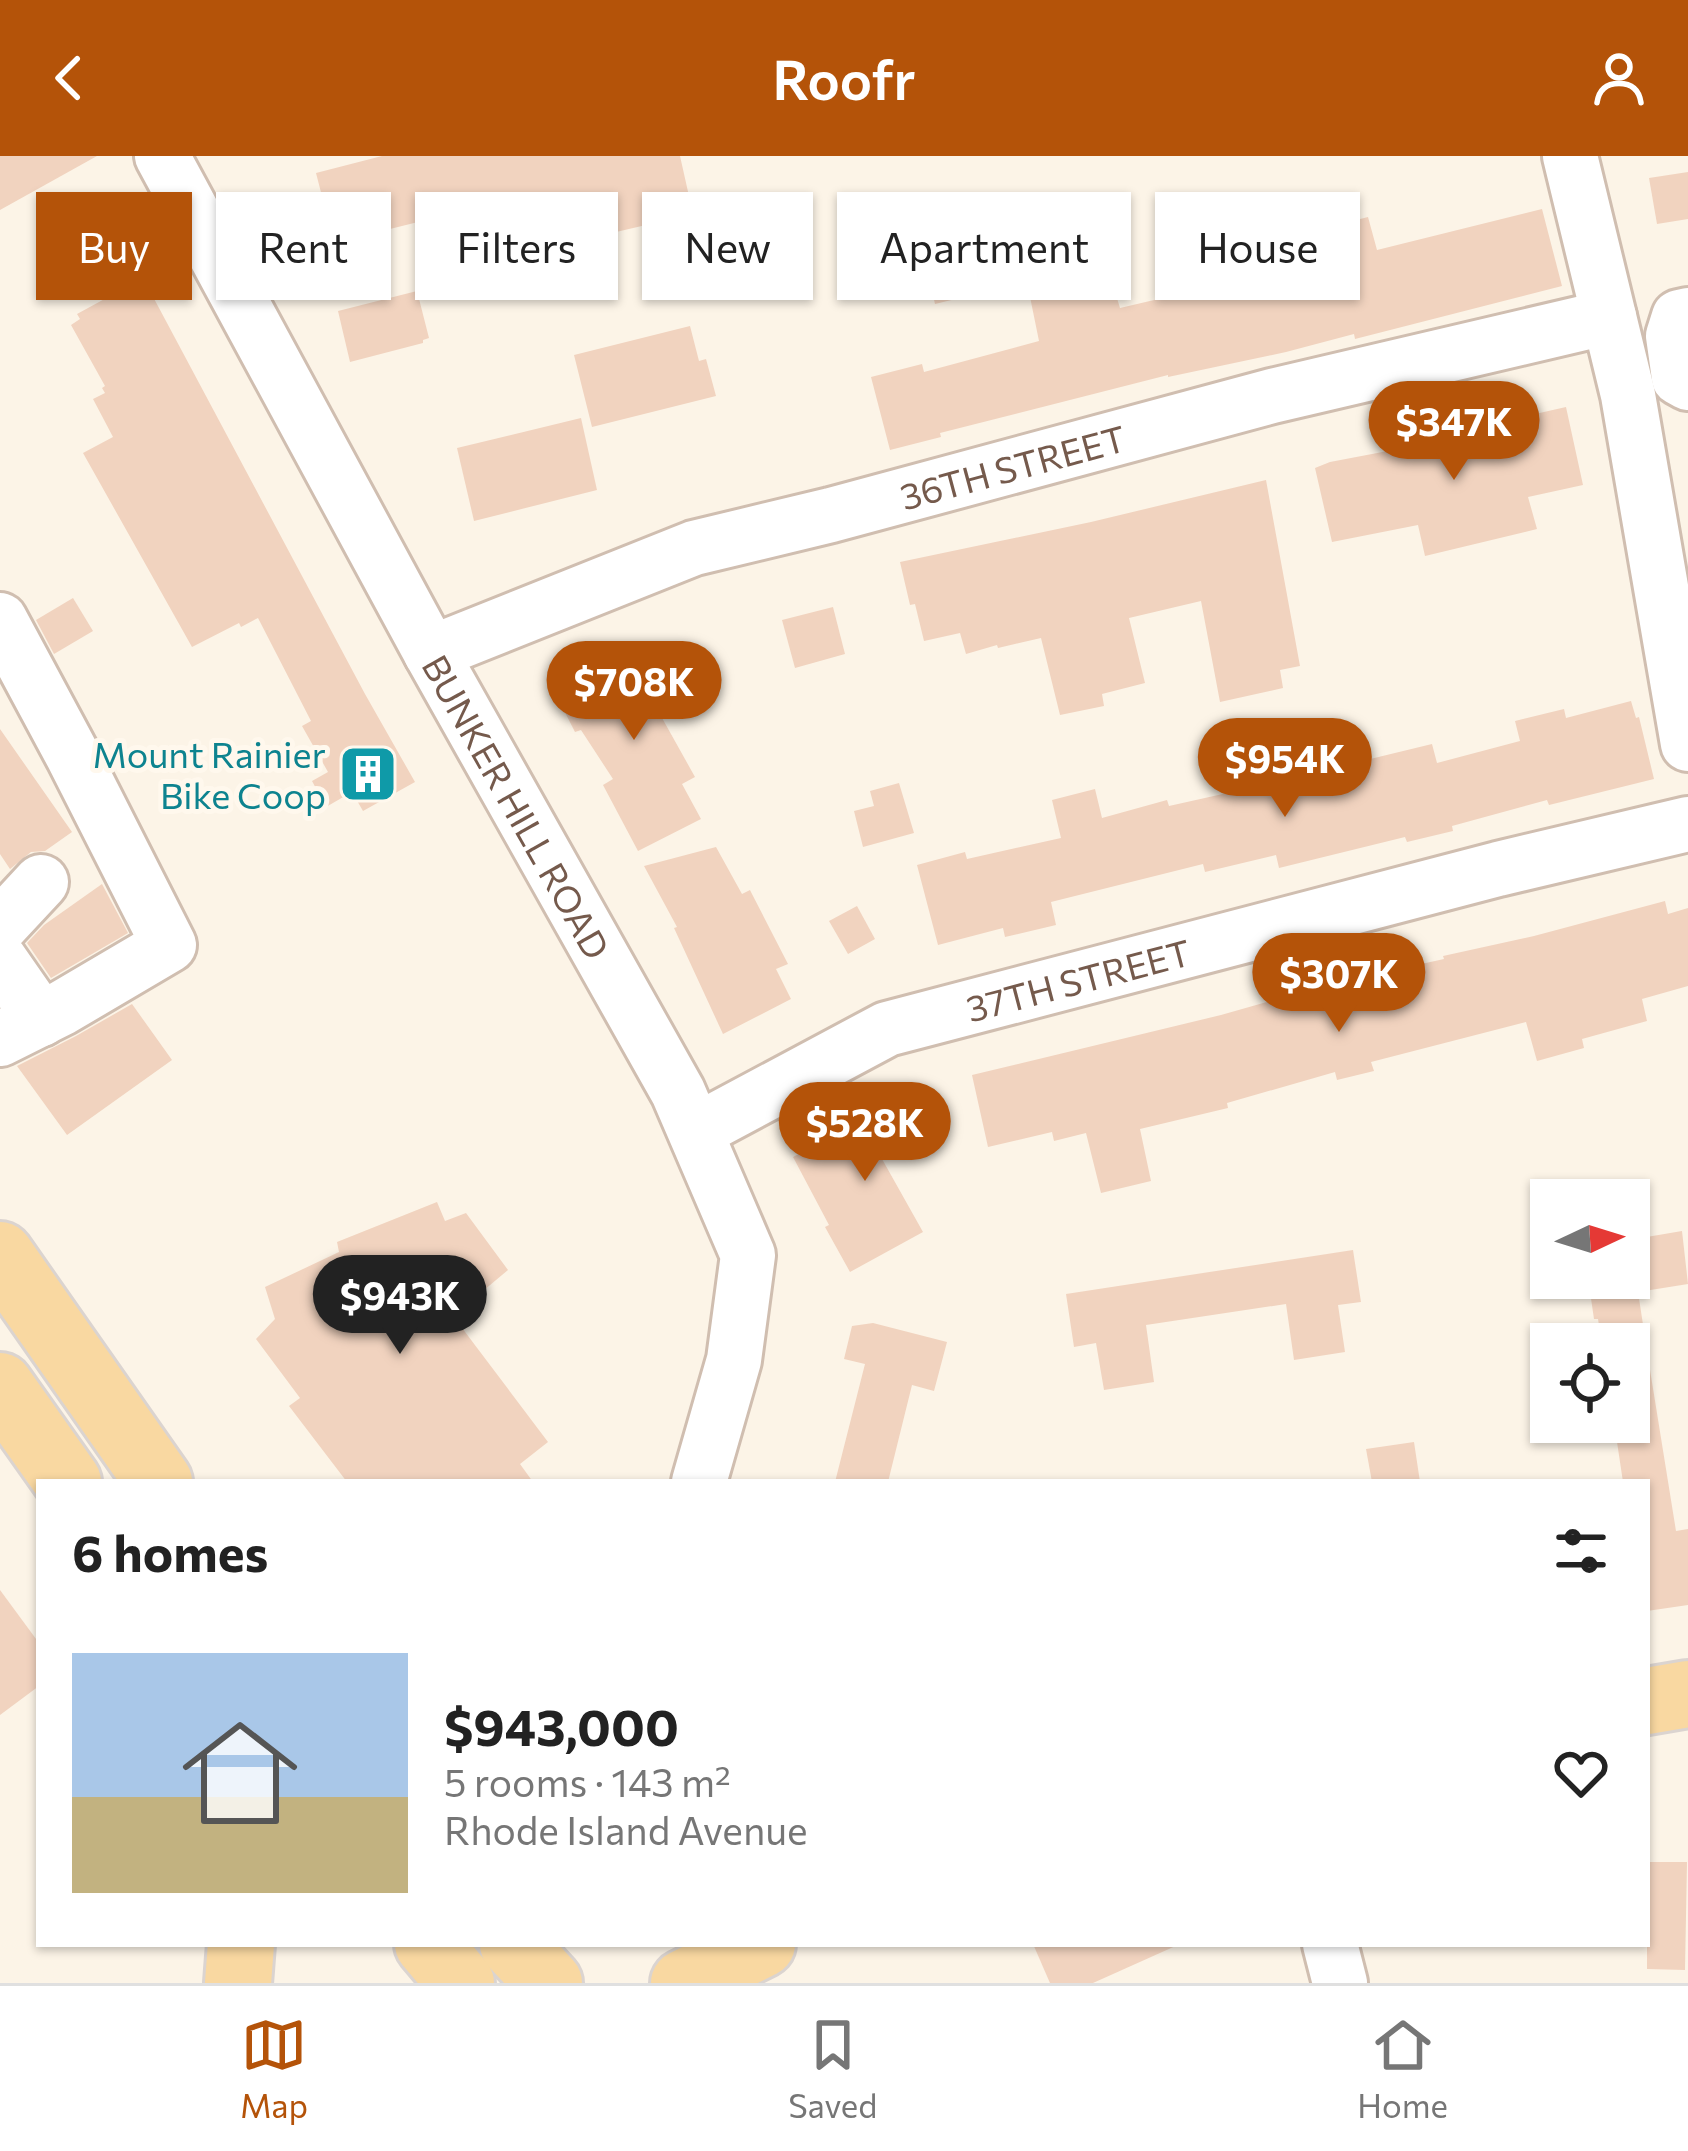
<!DOCTYPE html>
<html lang="en">
<head>
<meta charset="utf-8">
<style>
	:root { --surface:#fff; --page:#f6f6f6; --text:#222; --muted:#767676; --line:#e0e0e0; --accent:#b45309 }
	body { margin:0; font-family:Commissioner,sans-serif; background:var(--page); color:var(--text); height:100vh; display:flex; flex-direction:column; font-size:45px; white-space:nowrap }
	* { box-sizing:border-box; margin:0 }
	p { font-size:39px; color:var(--muted) }
	.icon { flex:none; width:66px; height:66px; fill:none; stroke:currentColor; stroke-width:2; stroke-linecap:round; stroke-linejoin:round }
	.map { position:relative; flex:1; overflow:hidden }
	.side { position:absolute; left:36px; top:1323px; width:1614px; height:468px; display:flex; flex-direction:column; background:var(--surface); border-radius:0px; box-shadow:0 3px 9px #0004 }
	.side>* { flex:none }
	.hud { position:absolute; left:36px; top:36px; width:1617px; height:108px; display:flex; gap:24px }
	.needle { width:78px; rotate:86deg }
	.fabs { position:absolute; left:1530px; top:1023px; display:grid; gap:24px }
	.fabs a { display:grid; place-items:center; width:120px; height:120px; border-radius:0px; background:var(--surface); box-shadow:0 3px 9px #0004; font-size:60px }
	.price { position:absolute; translate:-50% -102px; padding:0 27px; border-radius:42px; background:var(--accent); color:#fff; font-size:39px; line-height:78px; filter:drop-shadow(0 3px 6px #0008) }
	.price::after { content:''; position:absolute; left:50%; top:72px; width:36px; height:27px; margin-left:-18px; background:inherit; clip-path:polygon(0 0,100% 0,50% 100%) }
	.price.selected { background:#222; color:#fff }
	ul { padding:0; list-style:none }
	li { display:flex; align-items:center; gap:36px; height:300px; padding:0 36px }
	li span { display:grid; place-items:center; flex:none; width:336px; height:240px; border-radius:0px; color:#555 }
	li>.icon { margin-inline-start:auto }
	span .icon { width:144px; height:144px; fill:#fffc; stroke-width:1 }
	li b { font-size:51px }
	h2 { display:flex; justify-content:space-between; align-items:center; height:144px; padding:0 36px; font-size:51px }
	.pill { padding:0 42px; border-radius:0px; background:var(--surface); box-shadow:0 3px 9px #0004; font-size:42px; line-height:108px }
	.pill.selected { background:var(--accent); color:#fff }
	header { display:flex; justify-content:space-between; align-items:center; height:156px; padding:0 36px; background:var(--accent); color:#fff; font-size:54px; font-weight:600 }
	.tabs { display:flex; justify-content:space-around; align-items:center; height:168px; border-top:3px solid var(--line); background:var(--surface); font-size:33px; color:var(--muted) }
	.tabs a { display:grid; justify-items:center; gap:6px }
	.tabs .selected { color:var(--accent) }
	.map>svg:first-child { display:block }
	.building { fill:#f1d3bf }
	.lines { fill:none; stroke-linecap:round; stroke-linejoin:round }
	.minor-casing { stroke:#d0beb0; stroke-width:60 }
	.major-casing { stroke:#dbd4d0; stroke-width:72 }
	.minor { stroke:#fff; stroke-width:54 }
	.major { stroke:#f9d8a1; stroke-width:66 }
	.labels { text-anchor:middle; dominant-baseline:central; stroke-width:10; stroke-linejoin:round; paint-order:stroke }
	.street-label { font-size:36px; fill:#755a4c; stroke:#fff8ed }
	.culture-label { font-size:36px; fill:#0d838f; stroke:#fff8ed; text-anchor:end }
</style>
</head>
<body>
<header><svg class="icon" aria-label="back" viewBox="0 0 24 24"><path d="M15 5l-7 7 7 7"/></svg>Roofr<svg class="icon" aria-label="person" viewBox="0 0 24 24"><circle cx="12" cy="8" r="4"/><path d="M4 21q1-7 8-7t8 7"/></svg></header>
<div class="map">
<svg width="1688" height="1827" viewBox="0 0 1688 1827">
	<rect width="100%" height="100%" fill="#fcf4e7"/>
	<g class="building">
		<polygon points="0,0 97,0 0,54"/>
		<polygon points="382,0 680,0 693,58 599,80 591,44 532,58 529,44 523,46 521,41 446,57 446,59 334,87 316,17"/>
		<polygon points="1688,16 1688,63 1657,68 1649,22"/>
		<polygon points="1542,53 1562,130 1355,183 1354,178 1286,196 1168,221 1168,219 940,277 941,281 890,294 871,221 922,208 924,216 1039,185 1029,136 1109,116 1120,152 1214,130 1215,138 1336,110 1325,72 1368,61 1377,94"/>
		<polygon points="956,89 968,140 935,148 923,96"/>
		<polygon points="143,122 365,538 415,626 363,655 352,636 326,651 312,625 328,616 302,570 311,565 258,462 241,471 239,467 192,491 83,297 113,281 93,243 105,237 102,232 105,230 71,169 80,163 77,158"/>
		<polygon points="417,135 429,182 423,184 423,187 350,206 338,155"/>
		<polygon points="690,170 699,205 706,203 716,240 592,271 574,199"/>
		<polygon points="1566,251 1583,329 1528,341 1537,373 1425,400 1418,369 1332,386 1315,312 1330,306 1393,294 1447,281 1446,278"/>
		<polygon points="581,262 597,334 474,365 457,292"/>
		<polygon points="1266,324 1300,510 1280,514 1283,532 1220,546 1201,445 1129,462 1145,527 1102,538 1104,550 1060,559 1041,482 998,492 997,489 966,498 960,477 924,485 915,448 910,449 900,406 1091,366"/>
		<polygon points="73,442 93,475 54,498 36,464"/>
		<polygon points="833,451 845,498 795,512 782,464"/>
		<polygon points="675,496 689,526 652,544 695,621 682,628 701,663 638,695 603,629 613,623 581,574 575,576 550,527 585,508 589,516 616,503 625,521"/>
		<polygon points="1631,545 1636,562 1639,561 1654,623 1549,649 1547,644 1452,670 1453,675 1407,686 1405,681 1279,712 1276,699 1205,716 1203,708 1051,746 1056,769 1005,781 1003,772 938,789 917,709 965,696 967,703 1061,682 1052,644 1095,633 1102,662 1167,644 1169,650 1330,614 1327,605 1360,596 1362,605 1432,588 1437,607 1520,585 1515,565 1564,553 1566,562"/>
		<polygon points="0,573 72,676 45,695 31,696 10,713 0,698"/>
		<polygon points="899,627 914,677 863,691 854,655 874,650 870,635"/>
		<polygon points="716,691 742,738 750,734 752,738 788,808 776,813 791,843 723,878 674,772 677,771 644,710"/>
		<polygon points="102,728 128,777 51,822 27,787 44,769"/>
		<polygon points="1665,745 1668,758 1688,752 1688,830 1642,843 1647,865 1582,883 1584,892 1537,905 1526,866 1371,906 1374,915 1337,924 1335,916 1227,947 1228,952 1140,973 1151,1025 1101,1037 1086,977 1054,985 1052,976 988,991 972,919 1221,859 1288,840 1377,821 1376,818 1444,803 1443,800 1534,780"/>
		<polygon points="857,750 875,783 848,798 829,765"/>
		<polygon points="132,848 172,904 67,979 17,910 76,880"/>
		<polygon points="921,942 938,974 882,1003 923,1076 850,1116 825,1071 829,1069 793,1001 866,963 869,969"/>
		<polygon points="437,1046 445,1065 466,1057 508,1114 453,1160 548,1286 520,1308 533,1326 347,1326 289,1250 300,1242 256,1183 275,1163 265,1131 339,1096 337,1086"/>
		<polygon points="1682,1075 1688,1128 1638,1136 1646,1188 1602,1188 1598,1163 1594,1163 1588,1122 1629,1122 1629,1084"/>
		<polygon points="1353,1094 1361,1146 1338,1149 1345,1196 1294,1204 1286,1148 1146,1169 1154,1226 1104,1234 1096,1187 1074,1191 1066,1138"/>
		<polygon points="873,1167 947,1186 934,1235 912,1229 888,1326 835,1326 865,1208 844,1203 852,1170"/>
		<polygon points="1646,1189 1676,1375 1688,1373 1688,1449 1647,1455 1647,1326 1623,1326 1614,1266 1629,1266 1629,1190"/>
		<polygon points="1414,1286 1420,1326 1372,1326 1366,1293"/>
		<polygon points="0,1434 39,1487 39,1530 0,1559"/>
		<polygon points="1647,1706 1687,1706 1685,1814 1647,1813"/>
		<polygon points="1033,1788 1180,1788 1093,1827 1050,1827"/>
	</g>
	<g class="lines">
		<g class="minor-casing">
			<g id="minor">
				<path id="s1" d="M162,0l269,497 247,439 70,163 -14,105 -35,122"/>
				<polyline points="1570,0 1628,239 1688,588"/>
				<polyline points="1688,159 1679,161 1673,180 1679,222 1688,227"/>
				<polyline points="0,464 73,600 169,789 62,852 0,883"/>
				<path id="s2" d="M431,497l263,-105 137,-33 441,-119 337,-79"/>
				<polyline points="0,770 41,726"/>
				<polyline points="0,804 41,863"/>
				<path id="s3" d="M696,975l191,-102 611,-160 190,-45"/>
				<polyline points="1330,1788 1340,1827"/>
			</g>
		</g>
		<g class="major-casing">
			<g id="major">
				<polyline points="0,1099 159,1326"/>
				<polyline points="0,1230 68,1326"/>
				<polyline points="1647,1545 1688,1538"/>
				<polyline points="428,1788 461,1827"/>
				<polyline points="513,1788 549,1827"/>
				<polyline points="238,1827 241,1788"/>
				<polyline points="684,1827 762,1788"/>
			</g>
		</g>
		<use href="#minor" class="minor"/>
		<use href="#major" class="major"/>
	</g>
	<defs>
		<g id="building-square" transform="scale(3)"><rect x="-9" y="-9" width="18" height="18" rx="4" fill="#0f9aa8" stroke="#fff8ed"/><path d="M-4-6H4V6H1V3H-1V6H-4ZM-2.5-4.3h1.7v1.8h-1.7ZM.8-4.3h1.7v1.8H.8ZM-2.5-1h1.7V.8h-1.7ZM.8-1h1.7V.8H.8Z" fill="#fff"/></g>
	</defs>
	<g fill-rule="evenodd">
		<use href="#building-square" x="368" y="618"/>
	</g>
	<g class="labels">
		<g class="street-label">
			<text stroke="none"><textPath href="#s2" startOffset="612">36TH STREET</textPath></text>
			<text stroke="none"><textPath href="#s1" startOffset="741">BUNKER HILL ROAD</textPath></text>
			<text stroke="none"><textPath href="#s3" startOffset="414">37TH STREET</textPath></text>
		</g>
		<g class="culture-label">
			<text x="326" y="597">Mount Rainier<tspan x="326" dy="41">Bike Coop</tspan></text>
		</g>
	</g>
</svg>
<div class="fabs">
<a><svg class="needle" viewBox="-14 -14 28 28"><path d="M0-13l5 13h-10z" fill="#e53935"/><path d="M0 13l5-13h-10z" fill="#767676"/></svg></a>
<a><svg class="icon" aria-label="locate" viewBox="0 0 24 24"><circle cx="12" cy="12" r="6"/><path d="M12 2v4M12 18v4M2 12h4M18 12h4"/></svg></a>
</div>
<b class="price" style="left:1454px;top:327px">$347K</b>
<b class="price" style="left:634px;top:587px">$708K</b>
<b class="price" style="left:1285px;top:664px">$954K</b>
<b class="price" style="left:1339px;top:879px">$307K</b>
<b class="price" style="left:865px;top:1028px">$528K</b>
<b class="price selected" style="left:400px;top:1201px">$943K</b>
<div class="hud">
<a class="pill selected">Buy</a>
<a class="pill">Rent</a>
<a class="pill">Filters</a>
<a class="pill">New</a>
<a class="pill">Apartment</a>
<a class="pill">House</a>
</div>
<section class="side">
<h2>6 homes<svg class="icon" aria-label="filters" viewBox="0 0 24 24"><path d="M4 7h16M4 17h16"/><circle cx="9" cy="7" r="2"/><circle cx="15" cy="17" r="2"/></svg></h2>
<ul>
<li><span style="background:linear-gradient(#a9c7e8 60%,#c2b280 0)"><svg class="icon" aria-label="home" viewBox="0 0 24 24"><path d="M3 11l9-7 9 7M6 9v11h12V9"/></svg></span><div><b>$943,000</b><p>5 rooms · 143 m²</p><p>Rhode Island Avenue</p></div><svg class="icon" aria-label="heart" viewBox="0 0 24 24"><path d="M12 20l-8-8c-3-5 5-10 8-4 3-6 11-1 8 4z"/></svg></li>
</ul>
</section>
</div>
<nav class="tabs">
<a class="selected"><svg class="icon" aria-label="map" viewBox="0 0 24 24"><path d="M3 6l6-2 6 2 6-2v14l-6 2-6-2-6 2zM9 4v14M15 6v14"/></svg>Map</a>
<a><svg class="icon" aria-label="saved" viewBox="0 0 24 24"><path d="M7 4h10v16l-5-4-5 4z"/></svg>Saved</a>
<a><svg class="icon" aria-label="home" viewBox="0 0 24 24"><path d="M3 11l9-7 9 7M6 9v11h12V9"/></svg>Home</a>
</nav>
</body>
</html>
